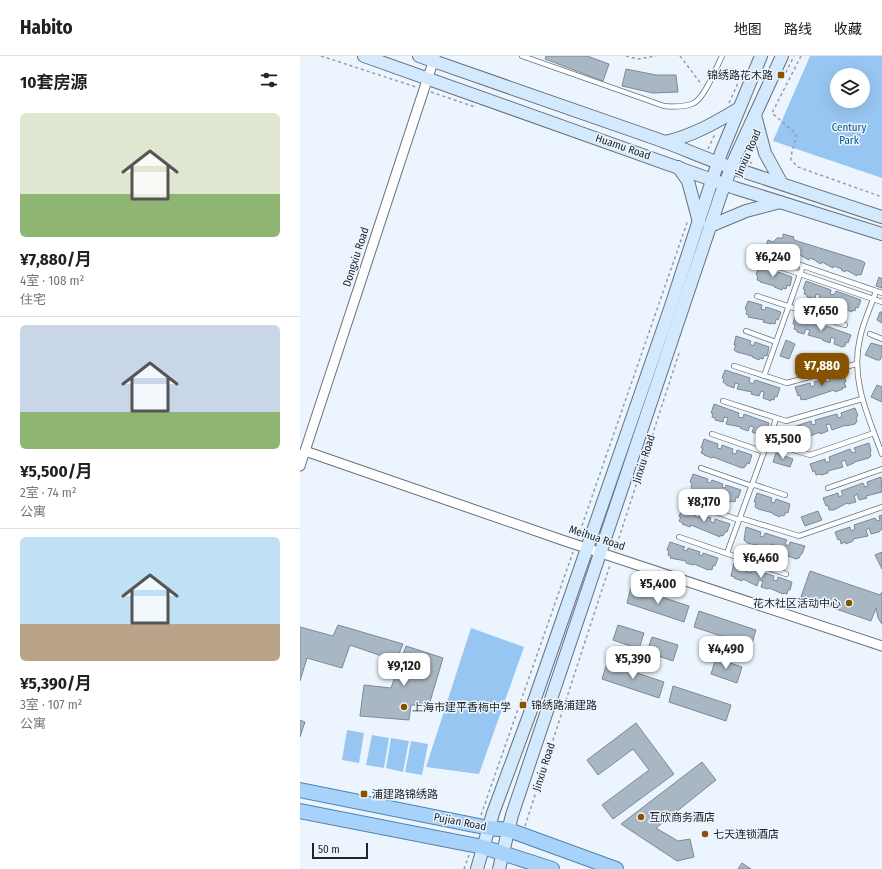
<!DOCTYPE html>
<html lang="zh">
<head>
<meta charset="utf-8">
<style>
	:root { --surface:#fff; --page:#f2f2f2; --text:#202124; --muted:#757577; --line:#e0e0e0; --accent:#885300 }
	body { margin:0; font-family:"Fira Sans Condensed","Noto Sans SC",sans-serif; background:var(--page); color:var(--text); height:100vh; display:flex; flex-direction:column; font-size:15px; white-space:nowrap }
	* { box-sizing:border-box; margin:0 }
	p { font-size:13px; color:var(--muted) }
	.icon { flex:none; width:22px; height:22px; fill:none; stroke:currentColor; stroke-width:2; stroke-linecap:round; stroke-linejoin:round }
	.map { position:relative; flex:1; overflow:hidden }
	.panel { display:flex; flex-direction:column; background:var(--surface); width:300px }
	.panel>* { flex:none }
	.buttons { position:absolute; left:530px; top:12px; display:grid; gap:8px }
	.buttons a { display:grid; place-items:center; width:40px; height:40px; border-radius:50%; background:var(--surface); box-shadow:0 4px 16px #0002; font-size:20px }
	.scale { position:absolute; left:12px; bottom:10px; width:56px; box-sizing:border-box; padding-left:4px; border:2px solid #20252a; border-top:0; font-size:11px; line-height:14px; white-space:nowrap; color:#20252a; -webkit-text-stroke:3px #ecf5fd; paint-order:stroke }
	.price { position:absolute; translate:-50% -34px; padding:0 9px; border-radius:8px; background:#fff; color:#222; font-size:13px; line-height:26px; filter:drop-shadow(0 1px 2px #0008) }
	.price::after { content:''; position:absolute; left:50%; top:24px; width:12px; height:9px; margin-left:-6px; background:inherit; clip-path:polygon(0 0,100% 0,50% 100%) }
	.price.active { background:var(--accent); color:#fff }
	ul { padding:0; list-style:none }
	li { display:grid; align-content:center; gap:8px; height:212px; padding:0 20px }
	li+li { border-top:1px solid var(--line) }
	li span { display:grid; place-items:center; height:124px; border-radius:6px; color:#555 }
	li>.icon { margin-inline-start:auto }
	span .icon { width:72px; height:72px; fill:#fffc; stroke-width:1 }
	li b { font-size:17px }
	h2 { display:flex; justify-content:space-between; align-items:center; height:48px; padding:0 20px; font-size:17px }
	header { display:flex; align-items:center; gap:24px; box-sizing:border-box; height:56px; padding:0 20px; background:var(--surface); border-bottom:1px solid var(--line) }
	header strong { font-size:19px }
	nav { display:flex; gap:22px; margin-inline-start:auto; font-size:14px }
	main { display:flex; flex:1; min-height:0 }
	.map>svg:first-child { display:block }
	.green { fill:#98c6f2; fill-rule:evenodd }
	.building { fill:#a9b7c4; stroke:#7c8996 }
	.lines { fill:none; stroke-linecap:round; stroke-linejoin:round }
	.service-casing { stroke:#65717d; stroke-width:6 }
	.minor-casing { stroke:#65717d; stroke-width:11 }
	.secondary-casing { stroke:#65717d; stroke-width:14 }
	.primary-casing { stroke:#5183af; stroke-width:16 }
	.path { stroke:#959ca3; stroke-width:1.5; stroke-dasharray:3 3; stroke-linecap:butt }
	.service { stroke:#fff; stroke-width:4.5 }
	.minor { stroke:#fff; stroke-width:9 }
	.secondary { stroke:#d3e9fd; stroke-width:12 }
	.primary { stroke:#a7d3fa; stroke-width:14 }
	.poi-dot { fill:#885300; stroke:#ecf5fd; stroke-width:1.5 }
	.labels { text-anchor:middle; dominant-baseline:central; stroke-width:3; stroke-linejoin:round; paint-order:stroke }
	.poi-label { font-size:11px; fill:#20252a; stroke:#ecf5fd; text-anchor:start }
	.park-label { font-size:11px; fill:#055288; stroke:#ecf5fd }
	.street-label { font-size:11px; fill:#20252a; stroke:#ecf5fd }
</style>
</head>
<body>
<header>
<strong>Habito</strong>
<nav><a>地图</a><a>路线</a><a>收藏</a></nav>
</header>
<main>
<section class="panel">
<h2>10套房源<svg class="icon" aria-label="filters" viewBox="0 0 24 24"><path d="M4 7h16M4 17h16"/><circle cx="9" cy="7" r="2"/><circle cx="15" cy="17" r="2"/></svg></h2>
<ul>
<li><span style="background:linear-gradient(#dfe7d0 65%,#8fb573 0)"><svg class="icon" aria-label="home" viewBox="0 0 24 24"><path d="M3 11l9-7 9 7M6 9v11h12V9"/></svg></span><div><b>¥7,880/月</b><p>4室 · 108 m²</p><p>住宅</p></div></li>
<li><span style="background:linear-gradient(#c9d6e8 70%,#8fb573 0)"><svg class="icon" aria-label="home" viewBox="0 0 24 24"><path d="M3 11l9-7 9 7M6 9v11h12V9"/></svg></span><div><b>¥5,500/月</b><p>2室 · 74 m²</p><p>公寓</p></div></li>
<li><span style="background:linear-gradient(#bfe0f5 70%,#b9a48a 0)"><svg class="icon" aria-label="home" viewBox="0 0 24 24"><path d="M3 11l9-7 9 7M6 9v11h12V9"/></svg></span><div><b>¥5,390/月</b><p>3室 · 107 m²</p><p>公寓</p></div></li>
</ul>
</section>
<div class="map">
<svg width="582" height="813" viewBox="0 0 582 813">
	<rect width="100%" height="100%" fill="#ecf5fd"/>
	<g class="green">
		<path d="M510,0h72v122l-109,-37zM537,19h26v26h-26z"/>
		<polygon points="171,572 224,591 179,718 126,711"/>
		<polygon points="47,674 64,677 59,707 42,704"/>
		<polygon points="72,679 89,682 84,712 66,709"/>
		<polygon points="91,682 109,685 103,716 86,712"/>
		<polygon points="111,685 128,688 122,719 105,716"/>
	</g>
	<g class="building">
		<polygon points="246,0 287,0 309,8 303,25 245,3"/>
		<polygon points="326,13 356,19 376,19 378,36 353,37 322,30"/>
		<polygon points="483,178 494,181 493,183 497,185 562,205 565,207 561,219 558,218 557,220 546,214 545,216 541,214 542,213 534,210 533,212 522,206 521,208 517,206 517,205 510,202 509,204 498,198 497,200 492,198 493,197 480,193 478,199 465,193 468,184 473,186 477,182 483,182"/>
		<polygon points="459,210 474,215 473,219 476,220 478,216 492,221 490,230 487,229 486,233 483,232 482,234 474,231 475,230 460,226 460,225 457,224 458,219 456,219"/>
		<polygon points="579,221 582,223 582,232 576,230"/>
		<polygon points="506,225 531,234 530,238 534,239 536,235 561,244 558,252 556,251 555,255 552,254 552,256 544,253 546,248 542,247 540,252 532,249 533,248 518,245 520,239 516,238 515,243 507,241 507,239 504,238 505,234 503,233"/>
		<polygon points="448,245 462,249 461,253 465,254 466,251 481,256 478,264 476,263 475,268 471,267 471,268 463,266 464,264 448,261 449,259 446,258 447,254 445,253"/>
		<polygon points="580,256 582,256 582,267 577,264"/>
		<polygon points="495,260 521,269 520,272 524,274 526,270 551,279 548,287 546,286 545,290 542,291 534,288 535,283 531,281 530,287 522,284 523,283 508,279 510,274 506,273 504,278 497,276 497,274 494,273 495,269 493,268"/>
		<polygon points="436,280 451,285 450,288 453,290 455,286 469,291 467,300 464,299 463,303 460,302 459,304 452,301 452,300 437,296 434,294 436,289 434,289"/>
		<polygon points="486,284 495,288 489,303 480,300"/>
		<polygon points="571,287 582,290 582,300 580,304 577,304 565,299"/>
		<polygon points="425,314 450,322 449,326 453,328 455,324 480,332 477,341 475,340 474,344 471,343 471,345 463,342 464,336 461,335 459,340 451,338 452,336 437,333 439,328 435,327 434,332 426,329 426,328 423,326 424,323 422,322"/>
		<polygon points="544,317 546,326 544,326 546,331 542,332 543,333 535,336 534,334 504,344 504,343 501,344 500,339 498,340 495,331 510,327 511,331 515,329 514,326 525,323 526,326 530,325 529,322"/>
		<polygon points="577,329 582,331 582,346 571,341"/>
		<polygon points="414,348 439,357 438,361 443,362 444,358 469,367 466,375 464,375 463,378 460,377 460,379 452,376 454,371 450,370 448,375 440,372 441,371 426,368 428,362 424,361 423,366 415,364 415,362 412,361 413,357 411,357"/>
		<polygon points="555,352 558,360 556,361 557,365 555,368 546,370 546,369 532,374 530,368 526,369 528,375 520,378 520,376 505,382 501,382 500,377 498,378 496,370 511,365 512,369 516,368 515,364 537,358 538,362 542,361 541,357"/>
		<polygon points="404,383 418,388 417,392 421,393 422,389 433,393 432,397 436,398 437,394 452,399 449,408 447,407 445,411 442,412 413,401 412,402 404,399 404,398 401,397 403,392 401,392"/>
		<polygon points="569,387 571,395 570,395 571,400 569,402 554,406 554,407 547,410 545,404 541,406 543,411 528,415 528,417 521,419 520,418 516,419 515,415 513,416 510,408 525,403 526,407 530,405 529,401 550,393 552,397 556,396 554,392"/>
		<polygon points="476,397 493,403 490,411 473,406"/>
		<polygon points="393,418 408,423 407,426 410,427 412,424 423,428 422,431 425,432 426,429 441,434 438,442 436,441 435,446 432,445 431,446 423,444 424,442 393,434 391,431 392,427 390,426"/>
		<polygon points="581,421 582,436 566,440 567,442 559,444 557,438 554,440 556,446 548,448 547,447 534,454 529,454 528,449 526,450 523,442 538,437 539,441 543,439 541,435 563,427 565,431 568,430 567,426"/>
		<polygon points="457,437 472,442 471,446 474,447 476,443 490,448 488,457 486,456 484,460 481,459 480,461 473,458 473,457 458,453 455,451 456,446 454,446"/>
		<polygon points="382,452 396,457 395,460 399,462 400,458 411,462 410,465 414,467 415,463 430,468 427,476 425,476 423,480 420,479 420,481 391,469 390,471 382,468 383,467 379,465 381,461 379,461"/>
		<polygon points="518,455 522,464 505,470 501,461"/>
		<polygon points="582,459 582,473 579,476 571,478 569,472 566,474 568,480 553,483 553,485 546,488 545,486 541,488 540,483 538,484 535,476 550,471 551,475 555,473 554,469 575,462 577,465 580,464 579,460"/>
		<polygon points="446,471 461,476 460,480 463,481 465,477 487,484 485,488 489,490 490,486 505,490 502,498 501,498 499,502 496,503 488,500 488,499 473,495 475,489 471,488 470,494 462,491 462,490 447,487 444,484"/>
		<polygon points="370,486 385,491 383,494 387,495 388,492 400,496 399,499 402,500 403,497 418,502 415,510 413,509 412,514 409,513 408,514 394,508 393,509 386,507 386,505 370,502 371,500 368,499 369,495 367,494"/>
		<polygon points="582,496 582,513 575,499"/>
		<polygon points="434,507 448,512 447,516 451,517 452,513 474,520 473,524 477,525 478,521 492,526 490,534 488,534 487,538 484,537 483,538 469,532 468,533 461,531 463,525 459,524 457,530 443,523 442,525 434,522 435,521 431,520"/>
		<polygon points="510,515 580,539 582,536 582,568 578,562 576,552 571,565 501,541"/>
		<polygon points="331,531 389,550 384,566 327,547"/>
		<polygon points="399,555 456,574 451,590 394,571"/>
		<polygon points="38,569 103,588 96,605 50,589 42,612 7,602 0,625 0,571 33,580"/>
		<polygon points="318,569 344,577 339,593 313,584"/>
		<polygon points="352,581 378,589 373,605 347,596"/>
		<polygon points="106,590 143,602 129,649 111,649 109,664 60,660 64,629 91,632"/>
		<polygon points="416,602 442,611 437,627 411,618"/>
		<polygon points="307,607 364,626 359,642 302,623"/>
		<polygon points="373,630 431,649 426,665 369,646"/>
		<polygon points="0,664 5,666 0,681"/>
		<polygon points="336,667 374,718 313,763 302,749 349,714 333,693 298,719 287,704"/>
		<polygon points="402,706 416,724 356,772 378,785 390,783 394,801 377,805 321,768"/>
		<polygon points="442,807 451,813 438,813"/>
	</g>
	<g class="lines">
		<g class="service-casing">
			<g id="service">
				<path d="M222,0l142,50c10,1 19,1 28,-2 12,-4 24,-36 30,-48"/>
				<polyline points="471,199 582,237"/>
				<polyline points="468,207 582,246"/>
				<path d="M576,235c-5,16 -13,31 -16,47 -10,41 8,78 22,116"/>
				<polyline points="457,240 545,269"/>
				<polyline points="446,275 476,286"/>
				<polyline points="570,278 582,283"/>
				<polyline points="434,310 487,327 556,308"/>
				<polyline points="464,320 503,210"/>
				<polyline points="423,345 486,365 562,343"/>
				<polyline points="412,378 464,396"/>
				<polyline points="468,386 510,399 574,377"/>
				<polyline points="401,412 452,430"/>
				<polyline points="452,428 485,439"/>
				<polyline points="528,432 582,413"/>
				<polyline points="390,447 439,464"/>
				<polyline points="440,462 499,480 582,451"/>
				<polyline points="379,481 486,518"/>
				<polyline points="427,497 476,363"/>
			</g>
		</g>
		<g class="minor-casing">
			<g id="minor">
				<polyline points="5,395 262,484 582,590"/>
				<polyline points="0,410 135,0"/>
			</g>
		</g>
		<g class="secondary-casing">
			<g id="secondary">
				<polyline points="64,0 435,132 582,178"/>
				<path d="M119,0c79,27 157,55 235,82 29,10 56,23 85,32l143,47"/>
				<polyline points="455,59 465,97 482,128"/>
				<path d="M365,86c27,-6 50,-19 73,-33"/>
				<polyline points="378,111 388,125 399,166"/>
				<polyline points="410,170 446,155 480,146"/>
				<polyline points="177,813 193,757 230,657 371,250 421,97 461,0"/>
				<polyline points="199,813 212,759 421,138 435,102 482,0"/>
			</g>
		</g>
		<g class="primary-casing">
			<g id="primary">
				<polyline points="0,734 189,772 209,774 316,813"/>
				<polyline points="0,755 183,791 252,813"/>
			</g>
		</g>
		<g class="path">
			<polyline points="21,0 116,31"/>
			<polyline points="326,0 338,3 356,0"/>
			<polyline points="380,0 402,29"/>
			<path d="M501,0l-29,57 24,21c0,9 -5,16 -5,26l7,7 84,30"/>
			<polyline points="483,22 494,0"/>
			<polyline points="131,36 175,51"/>
			<polyline points="429,47 442,18"/>
			<polyline points="408,93 415,78"/>
			<polyline points="444,104 452,107"/>
			<polyline points="278,481 388,164"/>
			<polyline points="315,494 380,294"/>
			<polyline points="181,759 273,496"/>
			<polyline points="225,770 310,509"/>
			<polyline points="164,813 169,799"/>
		</g>
		<use href="#service" class="service"/>
		<use href="#minor" class="minor"/>
		<use href="#secondary" class="secondary"/>
		<use href="#primary" class="primary"/>
	</g>
	<g class="poi-dot">
		<rect x="477" y="15" width="8" height="8" rx="2"/>
		<circle cx="549" cy="547" r="4"/>
		<rect x="219" y="645" width="8" height="8" rx="2"/>
		<circle cx="104" cy="651" r="4"/>
		<rect x="60" y="734" width="8" height="8" rx="2"/>
		<circle cx="341" cy="761" r="4"/>
		<circle cx="405" cy="778" r="4"/>
	</g>
	<g class="labels">
		<g class="poi-label">
			<text x="473" y="19" text-anchor="end">锦绣路花木路</text>
			<text x="541" y="547" text-anchor="end">花木社区活动中心</text>
			<text x="231" y="649">锦绣路浦建路</text>
			<text x="112" y="651">上海市建平香梅中学</text>
			<text x="72" y="738">浦建路锦绣路</text>
			<text x="349" y="761">互欣商务酒店</text>
			<text x="413" y="778">七天连锁酒店</text>
		</g>
		<g class="park-label">
			<text x="549" y="71">Century<tspan x="549" dy="13">Park</tspan></text>
		</g>
		<g class="street-label">
			<text transform="translate(323 91) rotate(19)">Huamu Road</text>
			<text transform="translate(448 97) rotate(-67)">Jinxiu Road</text>
			<text transform="translate(56 201) rotate(-72)">Dongxiu Road</text>
			<text transform="translate(344 403) rotate(-72)">Jinxiu Road</text>
			<text transform="translate(297 482) rotate(18)">Meihua Road</text>
			<text transform="translate(244 711) rotate(-72)">Jinxiu Road</text>
			<text transform="translate(160 766) rotate(11)">Pujian Road</text>
		</g>
	</g>
</svg>
<div class="buttons">
<a><svg class="icon" aria-label="layers" viewBox="0 0 24 24"><path d="M12 4l9 5-9 5-9-5zM3 14l9 5 9-5"/></svg></a>
</div>
<div class="scale">50 m</div>
<b class="price" style="left:473px;top:222px">¥6,240</b>
<b class="price" style="left:521px;top:276px">¥7,650</b>
<b class="price active" style="left:522px;top:331px">¥7,880</b>
<b class="price" style="left:483px;top:404px">¥5,500</b>
<b class="price" style="left:404px;top:467px">¥8,170</b>
<b class="price" style="left:461px;top:523px">¥6,460</b>
<b class="price" style="left:358px;top:549px">¥5,400</b>
<b class="price" style="left:426px;top:614px">¥4,490</b>
<b class="price" style="left:333px;top:624px">¥5,390</b>
<b class="price" style="left:104px;top:631px">¥9,120</b>
</div>
</main>
</body>
</html>
